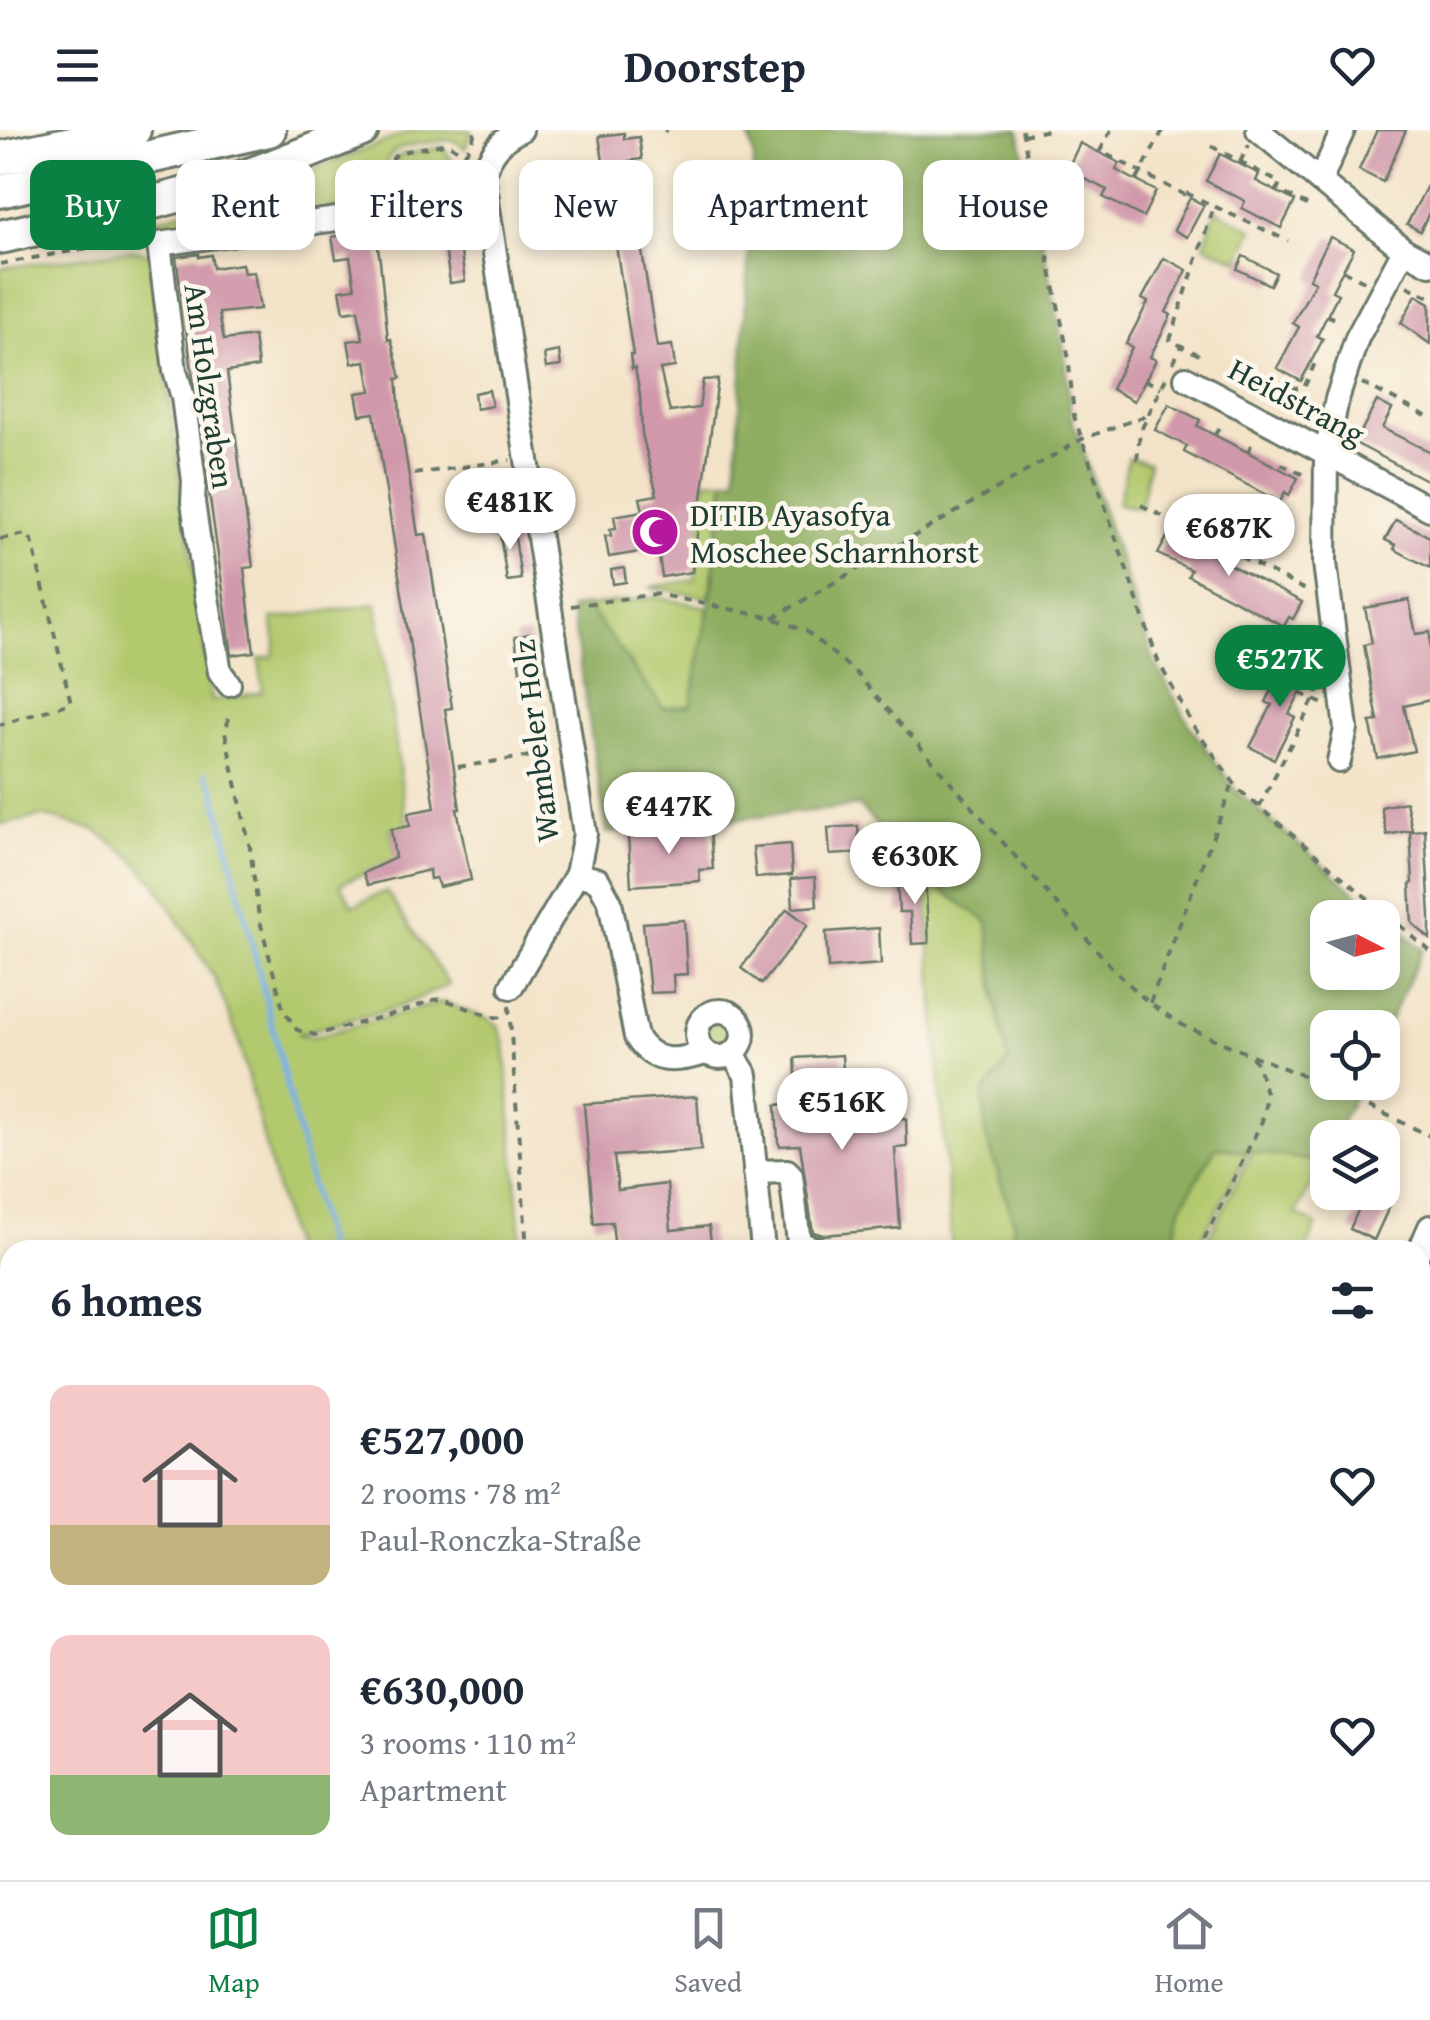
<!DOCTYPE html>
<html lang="en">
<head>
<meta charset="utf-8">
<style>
	:root { --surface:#fff; --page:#f2f2f3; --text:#1f2937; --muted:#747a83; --line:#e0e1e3; --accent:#0b8043 }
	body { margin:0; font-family:"Gentium Book Plus",serif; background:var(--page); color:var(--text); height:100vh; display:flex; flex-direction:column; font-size:38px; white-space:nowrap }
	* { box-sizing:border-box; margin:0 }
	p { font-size:32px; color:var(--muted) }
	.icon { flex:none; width:55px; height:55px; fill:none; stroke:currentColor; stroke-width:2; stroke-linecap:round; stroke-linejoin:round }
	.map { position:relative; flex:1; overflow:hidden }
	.drawer { position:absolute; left:0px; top:1110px; width:1430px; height:640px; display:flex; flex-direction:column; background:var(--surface); border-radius:30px 30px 0 0; box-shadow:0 5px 15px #0003 }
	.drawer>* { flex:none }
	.top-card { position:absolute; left:30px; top:30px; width:1370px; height:90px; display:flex; gap:20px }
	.needle { width:65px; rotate:96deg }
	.buttons { position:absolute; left:1310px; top:770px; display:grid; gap:20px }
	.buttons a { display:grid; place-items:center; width:90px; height:90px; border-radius:20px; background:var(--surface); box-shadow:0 5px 15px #0003; font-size:50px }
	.price { position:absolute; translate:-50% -85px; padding:0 22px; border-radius:35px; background:#fff; color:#222; font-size:32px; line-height:65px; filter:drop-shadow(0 2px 5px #0008) }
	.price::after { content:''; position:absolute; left:50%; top:60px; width:30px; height:22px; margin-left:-15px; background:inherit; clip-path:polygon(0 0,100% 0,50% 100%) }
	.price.selected { background:var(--accent); color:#fff }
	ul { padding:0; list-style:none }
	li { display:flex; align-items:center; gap:30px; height:250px; padding:0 50px }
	li span { display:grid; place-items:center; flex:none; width:280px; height:200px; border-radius:20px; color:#555 }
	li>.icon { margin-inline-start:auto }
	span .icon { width:120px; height:120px; fill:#fffc; stroke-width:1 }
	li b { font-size:42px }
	h2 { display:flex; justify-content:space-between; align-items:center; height:120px; padding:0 50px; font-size:42px }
	.chip { padding:0 35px; border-radius:20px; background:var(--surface); box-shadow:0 5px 15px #0003; font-size:35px; line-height:90px }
	.chip.selected { background:var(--accent); color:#fff }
	header { display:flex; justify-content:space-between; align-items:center; height:130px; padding:0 50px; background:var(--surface); font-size:45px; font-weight:700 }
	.menu { display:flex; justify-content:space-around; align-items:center; height:140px; border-top:2px solid var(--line); background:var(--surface); font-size:28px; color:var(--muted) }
	.menu a { display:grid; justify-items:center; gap:5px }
	.menu .selected { color:var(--accent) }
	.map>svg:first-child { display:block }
	.green { fill:#b3c96e; stroke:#698351; stroke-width:2.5 }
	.forest { fill:#8ead61; stroke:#56754a; stroke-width:2.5; fill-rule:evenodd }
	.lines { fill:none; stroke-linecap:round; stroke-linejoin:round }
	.stream { stroke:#79b0e8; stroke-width:5 }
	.building { fill:#d098aa }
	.minor-casing { stroke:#697768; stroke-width:28 }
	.highway-casing { stroke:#697768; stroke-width:38 }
	.path { stroke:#697768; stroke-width:4; stroke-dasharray:8 8; stroke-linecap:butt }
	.minor { stroke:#fff; stroke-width:22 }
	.highway { stroke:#fff; stroke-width:32 }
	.path-bridge { stroke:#697768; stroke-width:4; stroke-dasharray:8 8; stroke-linecap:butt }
	.labels { text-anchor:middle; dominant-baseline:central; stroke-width:9; stroke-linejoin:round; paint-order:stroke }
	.street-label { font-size:32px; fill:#1f3d34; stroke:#fbf7ec }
	.poi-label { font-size:32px; fill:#1f3d34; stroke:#fbf7ec; text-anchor:start }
</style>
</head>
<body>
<header><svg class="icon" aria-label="menu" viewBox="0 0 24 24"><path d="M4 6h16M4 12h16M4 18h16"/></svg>Doorstep<svg class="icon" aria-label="heart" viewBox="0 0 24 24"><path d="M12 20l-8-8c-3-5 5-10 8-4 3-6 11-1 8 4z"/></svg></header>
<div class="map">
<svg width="1430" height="1750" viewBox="0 0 1430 1750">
	<rect width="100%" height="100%" fill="#fbf7ec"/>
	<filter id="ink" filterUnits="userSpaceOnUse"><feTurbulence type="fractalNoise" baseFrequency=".01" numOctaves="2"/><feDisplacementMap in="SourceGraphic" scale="20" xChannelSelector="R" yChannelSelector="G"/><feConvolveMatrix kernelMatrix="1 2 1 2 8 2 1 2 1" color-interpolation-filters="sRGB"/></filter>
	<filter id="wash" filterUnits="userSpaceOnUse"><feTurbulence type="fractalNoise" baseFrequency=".0048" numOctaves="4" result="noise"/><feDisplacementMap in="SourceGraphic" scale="40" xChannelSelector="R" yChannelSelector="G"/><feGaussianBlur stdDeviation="2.25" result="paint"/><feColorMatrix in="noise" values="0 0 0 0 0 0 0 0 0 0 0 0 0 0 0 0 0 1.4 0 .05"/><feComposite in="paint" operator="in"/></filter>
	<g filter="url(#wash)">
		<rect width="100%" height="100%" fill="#f3e3c8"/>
		<g class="green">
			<path d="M414,0h58l-7,19 -10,-8 -8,-1c-23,4 -73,2 -58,38l15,6 52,-18 5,13 -14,12 -296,45 -18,-9 172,-54z"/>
			<polygon points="443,17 452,31 446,34 405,46 396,44 395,29 401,25"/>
			<polygon points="1216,80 1253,99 1239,130 1204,115"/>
			<polygon points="131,120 149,123 212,571 263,562 259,529 273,526 276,513 272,489 377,474 407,697 391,699 396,729 340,754 353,776 386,761 449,855 399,877 297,904 313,907 443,872 489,889 498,895 505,914 522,1120 292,1120 237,905 214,847 155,752 127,723 95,700 43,686 0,695 0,138"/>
			<polygon points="1128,328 1149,333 1140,378 1118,374"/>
			<polygon points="725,350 709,468 650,457 695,450 706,351"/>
			<polygon points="657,467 708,477 691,575 663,578 587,476"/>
			<polygon points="925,748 988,792 996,871 1008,931 983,966 986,1006 1014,1092 1007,1120 952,1120"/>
			<polygon points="720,888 729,893 734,915 721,918 708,910 706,896 711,890"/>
			<polygon points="1216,1017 1247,1022 1196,1120 1170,1120 1182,1075"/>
			<polygon points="1252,1022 1322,1032 1296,1084 1317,1095 1306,1120 1202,1120"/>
			<polygon points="1430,1553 1430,1709 1420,1709 1420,1576"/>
			<polygon points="450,1740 564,1740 565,1750 452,1750"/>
		</g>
		<g class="forest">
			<path d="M748,0h271l46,224 6,63 83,244 38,68 45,63 186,157 -40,85 -1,-6h-54v54l32,1 -26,54 -6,1 -1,13 -5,11 -106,-15 -34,58 -12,45h-163l7,-28 -28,-86 -3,-41 25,-34 -12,-60 -8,-79 -63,-44 -66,-72 -252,27 -36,-225 16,-2 76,102 28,-3 23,-127 11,-98 11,-2 18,-319zM1328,788h54v54h-54z"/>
			<polygon points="582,1740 1034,1740 1030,1750 583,1750"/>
		</g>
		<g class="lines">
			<g class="stream">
				<polyline points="205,643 214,658 327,1120"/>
				<polyline points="1420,1441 1430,1419"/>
				<polyline points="489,1740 489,1742"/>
				<polyline points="1275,1750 1280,1740"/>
			</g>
		</g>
		<g id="blocks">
			<g class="building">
				<polygon points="1377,0 1406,0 1383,52 1359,40"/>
				<polygon points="624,3 624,9 639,7 642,29 628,31 633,61 647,59 650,81 636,83 657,217 672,215 675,237 660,239 670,282 699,278 703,250 718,249 692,442 662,447 658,419 609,427 605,406 611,406 610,399 616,398 614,386 643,381 640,368 657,365 642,304 640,265 635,238 632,239 630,225 633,225 614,103 611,103 607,80 606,71 609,70 599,6"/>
				<polygon points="1080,13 1120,33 1116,40 1156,61 1143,87 1103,67 1107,60 1067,40"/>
				<polygon points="1220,24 1259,44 1256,51 1295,71 1281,98 1242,78 1245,71 1206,51"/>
				<polygon points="1430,50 1430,81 1420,101 1407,94"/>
				<polygon points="1190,68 1204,75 1187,107 1174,100"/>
				<polygon points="456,88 465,151 450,153 441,90"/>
				<polygon points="371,99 372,106 376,105 380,131 388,210 391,209 401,248 397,249 401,295 418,405 426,404 452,578 445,579 460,679 457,679 471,750 439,757 436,748 430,749 429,740 368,755 363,743 395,728 391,699 410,696 408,683 435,678 374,283 360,285 356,263 371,261 366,231 352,233 348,211 363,209 358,180 344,182 340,160 355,158 350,127 336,129 332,107"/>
				<polygon points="1330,107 1354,119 1332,161 1338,164 1317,206 1323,209 1301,251 1277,238 1299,197 1293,193 1315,152 1309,149"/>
				<polygon points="199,124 199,127 211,125 213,138 242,134 244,143 254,142 260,179 219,183 224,210 254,206 258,237 227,242 253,437 244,438 254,522 232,525 176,127"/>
				<polygon points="1243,126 1276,143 1270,155 1237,139"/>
				<polygon points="1164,128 1187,140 1166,182 1171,185 1150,227 1156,230 1134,271 1111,259 1132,217 1126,214 1148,172 1142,169"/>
				<polygon points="1416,165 1430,173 1430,214 1401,193"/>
				<polygon points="559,221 561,236 546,238 544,224"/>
				<polygon points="489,260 492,276 476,279 474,263"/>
				<polygon points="1377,271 1392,279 1382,298 1430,322 1430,352 1355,313"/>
				<polygon points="1169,274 1200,290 1197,296 1298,348 1289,365 1285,362 1280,372 1184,322 1187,316 1155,300"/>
				<polygon points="1396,390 1430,407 1430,438 1394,419 1396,415 1385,410"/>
				<polygon points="513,394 521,449 507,451 499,397"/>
				<polygon points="1172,398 1204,414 1201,420 1302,472 1293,489 1289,487 1284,496 1188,446 1191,440 1158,424"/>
				<polygon points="624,438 626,452 613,454 611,440"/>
				<polygon points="1409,470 1416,504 1430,502 1430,570 1404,576 1414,621 1378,629 1370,592 1378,591 1364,515 1372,513 1365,478"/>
				<polygon points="529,504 537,559 523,561 515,507"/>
				<polygon points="1287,530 1311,542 1289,584 1295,587 1274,629 1250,617 1272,575 1266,572"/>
				<polygon points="1406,672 1412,700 1387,705 1381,677"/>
				<polygon points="858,696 860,723 830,725 828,698"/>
				<polygon points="710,699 713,739 699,740 700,751 631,756 628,705"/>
				<polygon points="1425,699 1430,786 1430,809 1412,793 1410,754 1413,753 1410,702"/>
				<polygon points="790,714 792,745 756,748 753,717"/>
				<polygon points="815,747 817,776 793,778 791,749"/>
				<polygon points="925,748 929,813 912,814 910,782 899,782 897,750"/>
				<polygon points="787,779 808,795 762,854 741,838"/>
				<polygon points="684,790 687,844 673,845 674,862 650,863 643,793"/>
				<polygon points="879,798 881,834 828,838 826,802"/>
				<polygon points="842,925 846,991 906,988 907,1017 895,1018 900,1098 823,1105 813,1102 800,1015 780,1016 778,1012 776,975 798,973 795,928"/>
				<polygon points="697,966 701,1020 614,1026 618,1060 667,1054 671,1100 709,1096 712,1120 615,1120 612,1092 594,1094 584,974"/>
				<polygon points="1366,1062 1386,1062 1394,1066 1374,1110 1350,1099"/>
			</g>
		</g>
	</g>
	<g filter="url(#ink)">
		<use href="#blocks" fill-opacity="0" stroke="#697768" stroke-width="2.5"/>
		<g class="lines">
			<g class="minor-casing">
				<g id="minor">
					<polyline points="1258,0 1404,120 1430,134"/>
					<polyline points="1320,51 1343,0"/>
					<polyline points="1186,248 1430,379"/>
					<polyline points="229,554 220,542 206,462 193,372 194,351 183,267 175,241 159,114 487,68"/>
					<polyline points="1339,631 1346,599 1325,433 1326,324 1337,269 1357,208 1404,120"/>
					<path d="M577,744l21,6 12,22 26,135c18,28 39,25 70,16"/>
					<path d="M511,857l66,-113 8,-40 -102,-658c6,-21 17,-37 38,-46"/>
					<circle cx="720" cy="904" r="23"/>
					<polyline points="732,923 746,945 763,1120"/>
					<polyline points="755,1042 787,1041 791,1045 799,1113 818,1120"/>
					<polyline points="1420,1120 1430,1097"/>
					<polyline points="1420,1330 1430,1334"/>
					<polyline points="1060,1750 1065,1740"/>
				</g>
			</g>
			<g class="highway-casing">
				<g id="highway">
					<polyline points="0,28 134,0"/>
					<polyline points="0,61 269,0"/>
					<path d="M0,107c80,-18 161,-34 240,-59 42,-14 82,-32 122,-48"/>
				</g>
			</g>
			<g class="path">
				<polyline points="1022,0 1068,224 1074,286 1158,531 1194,597 1239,660 1430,821"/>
				<polyline points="1111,0 1100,21 1185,65"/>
				<polyline points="664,1 667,0"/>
				<polyline points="1023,5 1050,0"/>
				<polyline points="1211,16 1280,53 1277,60 1307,75"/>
				<polyline points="1240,32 1249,15"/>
				<polyline points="407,50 395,48 389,34 397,23 448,13 468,27"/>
				<polyline points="1137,50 1163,0"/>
				<polyline points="1186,63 1288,111"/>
				<polyline points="1045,111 1067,106"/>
				<polyline points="0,134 111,114 139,115"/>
				<polyline points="1343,140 1366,152"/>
				<polyline points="1407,156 1430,167"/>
				<polyline points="1327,185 1341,192"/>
				<polyline points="1199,225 1170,210 1214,77"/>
				<polyline points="1173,233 1182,216"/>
				<polyline points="1145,250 1161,258"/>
				<polyline points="1362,253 1430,288"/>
				<polyline points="1290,259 1304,258 1315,233"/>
				<polyline points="1215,305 1222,292"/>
				<polyline points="1248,322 1254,308"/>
				<polyline points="1137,330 1140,302 1167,246"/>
				<polyline points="1281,334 1308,347"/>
				<polyline points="414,344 510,330"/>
				<polyline points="1141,375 1311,463"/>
				<polyline points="0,409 26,404 32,411 71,573 0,595"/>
				<polyline points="571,476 656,464 773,488 806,501 855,542 1114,840 1149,873 1184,896 1251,925 1258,936 1267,966 1262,991 1199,1120"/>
				<polyline points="773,488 1082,309 1148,285"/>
				<polyline points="1300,563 1323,574"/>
				<polyline points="229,588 225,602 250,718 259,787 283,879 297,900 315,905 411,879 431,870 443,869 491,887 507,888"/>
				<polyline points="458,637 551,623"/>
				<polyline points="1259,677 1320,557"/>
				<polyline points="1150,873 1233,653"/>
				<polyline points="509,876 527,1120"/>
				<polyline points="1252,925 1321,953 1430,1006"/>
				<polyline points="1420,1370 1430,1355"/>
				<polyline points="1420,1545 1430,1492"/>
				<polyline points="1420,1713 1430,1666"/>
				<polyline points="1420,1716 1430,1715"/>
				<polyline points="568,1740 568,1750"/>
				<polyline points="1239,1750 1244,1740"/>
				<polyline points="1338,1750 1342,1740"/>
				<polyline points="1387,1750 1390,1740"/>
			</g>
			<use href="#minor" class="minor"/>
			<use href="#highway" class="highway"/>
			<path class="path-bridge" d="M407,50c30,-10 62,-14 68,-50"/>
		</g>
	</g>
	<defs>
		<g id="mosque-disc" transform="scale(2.5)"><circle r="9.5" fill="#b5179e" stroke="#fbf7ec"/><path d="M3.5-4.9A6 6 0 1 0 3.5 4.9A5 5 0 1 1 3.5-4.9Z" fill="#fff"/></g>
	</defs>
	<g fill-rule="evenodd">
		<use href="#mosque-disc" x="655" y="402"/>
	</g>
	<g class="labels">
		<g class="street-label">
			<text transform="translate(210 256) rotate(82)">Am Holzgraben</text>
			<text transform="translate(1297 271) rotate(28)">Heidstrang</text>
			<text transform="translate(535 611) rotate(-97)">Wambeler Holz</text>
		</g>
		<g class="poi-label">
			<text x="690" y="384">DITIB Ayasofya<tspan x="690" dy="37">Moschee Scharnhorst</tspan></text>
		</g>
	</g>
</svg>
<div class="buttons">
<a><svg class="needle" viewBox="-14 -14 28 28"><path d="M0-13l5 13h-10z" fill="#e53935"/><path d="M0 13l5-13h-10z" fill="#747a83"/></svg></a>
<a><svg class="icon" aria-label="locate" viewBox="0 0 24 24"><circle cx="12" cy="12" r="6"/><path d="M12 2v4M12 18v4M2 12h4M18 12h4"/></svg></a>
<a><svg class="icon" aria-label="layers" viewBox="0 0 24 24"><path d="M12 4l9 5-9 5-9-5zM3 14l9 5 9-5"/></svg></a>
</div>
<b class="price" style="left:510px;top:423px">€481K</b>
<b class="price" style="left:1229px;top:449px">€687K</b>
<b class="price selected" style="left:1280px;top:580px">€527K</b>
<b class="price" style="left:669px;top:727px">€447K</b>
<b class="price" style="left:915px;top:777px">€630K</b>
<b class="price" style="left:842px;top:1023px">€516K</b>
<div class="top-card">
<a class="chip selected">Buy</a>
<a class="chip">Rent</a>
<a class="chip">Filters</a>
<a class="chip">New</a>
<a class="chip">Apartment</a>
<a class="chip">House</a>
</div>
<section class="drawer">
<h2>6 homes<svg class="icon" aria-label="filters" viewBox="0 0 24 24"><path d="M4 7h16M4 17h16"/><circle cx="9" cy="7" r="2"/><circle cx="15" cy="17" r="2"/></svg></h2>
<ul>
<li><span style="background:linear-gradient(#f6c9c9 70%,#c2b280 0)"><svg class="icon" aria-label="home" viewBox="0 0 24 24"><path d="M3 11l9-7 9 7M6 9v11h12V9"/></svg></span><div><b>€527,000</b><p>2 rooms · 78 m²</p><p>Paul-Ronczka-Straße</p></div><svg class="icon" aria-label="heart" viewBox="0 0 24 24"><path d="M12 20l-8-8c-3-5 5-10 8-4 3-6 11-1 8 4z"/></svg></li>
<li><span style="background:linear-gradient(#f6c9c9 70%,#8fb573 0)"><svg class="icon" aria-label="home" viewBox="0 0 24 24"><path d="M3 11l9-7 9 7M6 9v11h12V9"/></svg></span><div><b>€630,000</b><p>3 rooms · 110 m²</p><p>Apartment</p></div><svg class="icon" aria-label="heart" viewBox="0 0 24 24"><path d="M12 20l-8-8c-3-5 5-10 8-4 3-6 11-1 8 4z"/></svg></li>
</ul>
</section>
</div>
<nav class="menu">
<a class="selected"><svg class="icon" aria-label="map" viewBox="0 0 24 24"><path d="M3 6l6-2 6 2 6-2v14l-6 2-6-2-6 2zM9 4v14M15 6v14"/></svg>Map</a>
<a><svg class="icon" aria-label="saved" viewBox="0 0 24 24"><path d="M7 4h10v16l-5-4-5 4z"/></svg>Saved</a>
<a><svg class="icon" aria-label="home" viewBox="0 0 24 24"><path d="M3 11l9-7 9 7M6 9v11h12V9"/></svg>Home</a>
</nav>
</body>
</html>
